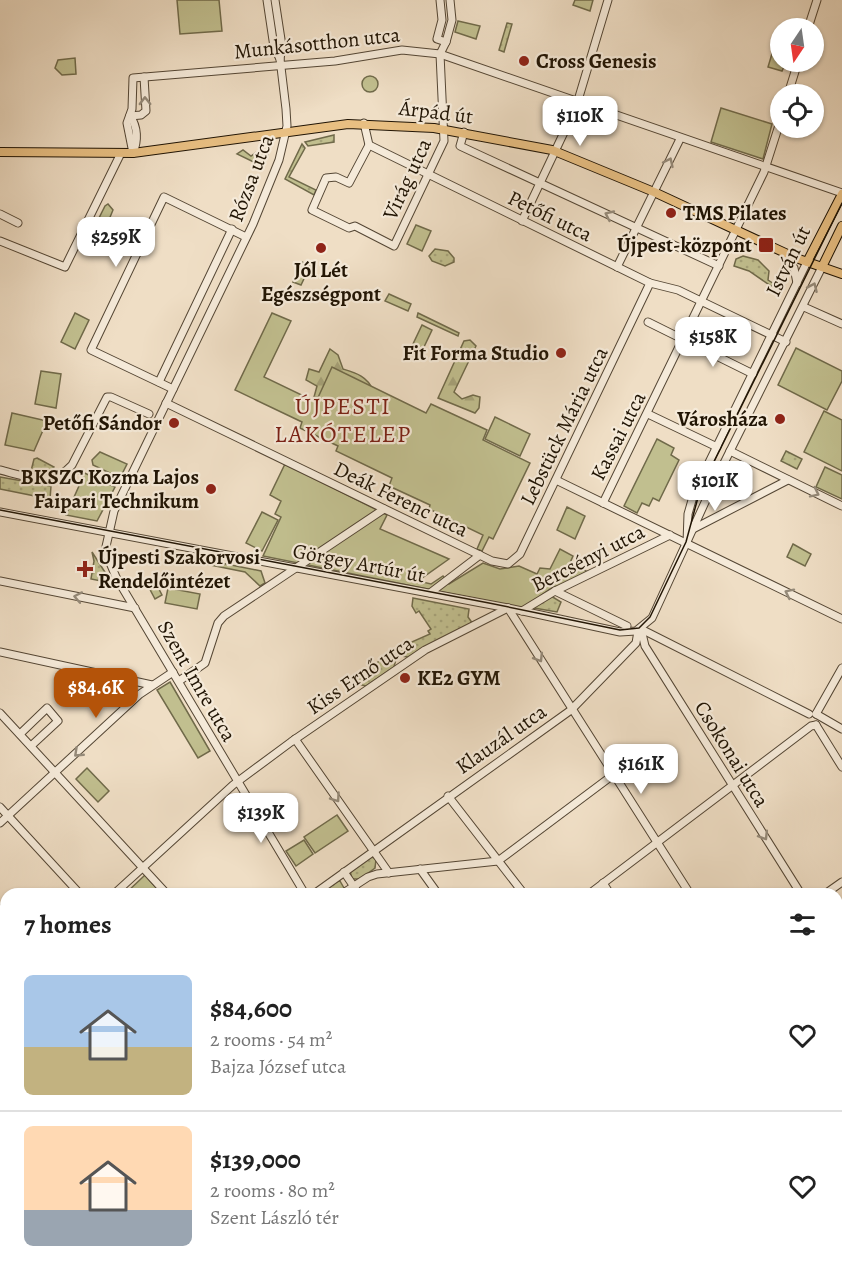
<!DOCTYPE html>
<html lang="en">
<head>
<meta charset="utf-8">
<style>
	:root { --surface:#fff; --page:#f2f2f2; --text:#222; --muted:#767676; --line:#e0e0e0; --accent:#b45309 }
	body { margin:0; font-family:Alegreya,serif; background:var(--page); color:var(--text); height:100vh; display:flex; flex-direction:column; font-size:22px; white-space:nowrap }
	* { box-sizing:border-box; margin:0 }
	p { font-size:20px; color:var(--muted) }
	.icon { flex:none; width:33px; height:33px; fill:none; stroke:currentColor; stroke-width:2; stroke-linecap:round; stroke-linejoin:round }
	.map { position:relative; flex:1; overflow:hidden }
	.details { position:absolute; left:0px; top:888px; width:843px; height:386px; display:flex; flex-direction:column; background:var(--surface); border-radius:18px 18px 0 0; box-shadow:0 2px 4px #0004 }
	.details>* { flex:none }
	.needle { width:39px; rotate:193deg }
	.controls { position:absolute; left:770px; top:18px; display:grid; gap:12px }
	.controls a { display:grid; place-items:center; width:54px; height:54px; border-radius:50%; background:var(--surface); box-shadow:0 2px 4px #0004; font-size:30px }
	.price { position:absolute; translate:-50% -51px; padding:0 14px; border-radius:12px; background:#fff; color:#222; font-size:20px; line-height:39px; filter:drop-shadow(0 2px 3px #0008) }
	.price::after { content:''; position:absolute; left:50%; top:36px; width:18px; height:14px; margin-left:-9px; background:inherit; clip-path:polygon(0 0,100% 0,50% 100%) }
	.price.active { background:var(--accent); color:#fff }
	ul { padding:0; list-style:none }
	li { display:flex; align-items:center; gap:18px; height:150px; padding:0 24px }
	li+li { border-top:2px solid var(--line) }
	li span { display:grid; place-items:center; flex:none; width:168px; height:120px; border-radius:9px; color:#555 }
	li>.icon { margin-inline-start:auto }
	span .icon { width:72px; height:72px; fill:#fffc; stroke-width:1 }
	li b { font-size:26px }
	h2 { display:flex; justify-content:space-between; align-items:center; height:72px; padding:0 24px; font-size:26px }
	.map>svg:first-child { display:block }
	.grass { fill:url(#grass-dots); stroke:#706a4a; stroke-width:1.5 }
	.forest { fill:url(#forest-firs); stroke:#706a4a; stroke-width:1.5 }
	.green { fill:#c1bf8f; stroke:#706a4a; stroke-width:1.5 }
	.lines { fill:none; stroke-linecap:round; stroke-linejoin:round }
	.minor-casing { stroke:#544634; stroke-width:9 }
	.major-casing { stroke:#201404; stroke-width:10 }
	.minor { stroke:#f5ead9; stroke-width:7 }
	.major { stroke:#e8bf82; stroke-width:8 }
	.tram { stroke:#201404; stroke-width:1.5 }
	.oneway { stroke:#958a79 }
	.poi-dot { fill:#8f2418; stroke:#f5ead9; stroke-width:2 }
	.labels { text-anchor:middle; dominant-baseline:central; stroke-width:4.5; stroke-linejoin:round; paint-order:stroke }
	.street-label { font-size:21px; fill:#201404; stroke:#f5ead9 }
	.poi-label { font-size:21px; font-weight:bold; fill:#201404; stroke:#f5ead9; text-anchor:end }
	.quarter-label { font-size:24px; letter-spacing:1.5px; fill:#7a1f14; stroke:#f5ead9 }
</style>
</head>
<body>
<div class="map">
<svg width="842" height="1273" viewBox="0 0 842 1273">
	<defs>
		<pattern id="grass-dots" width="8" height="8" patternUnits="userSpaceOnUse" patternTransform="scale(1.5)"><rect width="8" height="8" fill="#c1bf8f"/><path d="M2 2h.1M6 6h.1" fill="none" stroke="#a6a37a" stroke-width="1.8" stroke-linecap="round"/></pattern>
		<pattern id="forest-firs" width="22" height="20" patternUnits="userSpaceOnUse" patternTransform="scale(1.5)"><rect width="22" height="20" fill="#c1bf8f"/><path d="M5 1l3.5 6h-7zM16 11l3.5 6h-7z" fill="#a6a37a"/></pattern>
	</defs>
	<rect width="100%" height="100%" fill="#efdec5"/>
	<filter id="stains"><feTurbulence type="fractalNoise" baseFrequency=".00333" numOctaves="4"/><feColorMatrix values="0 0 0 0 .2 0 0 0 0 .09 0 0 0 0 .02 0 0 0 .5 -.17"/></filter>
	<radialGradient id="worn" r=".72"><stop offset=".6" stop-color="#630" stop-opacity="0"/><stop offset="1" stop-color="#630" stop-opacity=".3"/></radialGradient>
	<g class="grass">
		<polygon points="507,23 512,24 504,52 499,50"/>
		<polygon points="334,135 334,142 308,146 305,142"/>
		<polygon points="302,144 305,148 289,177 316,190 314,195 285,179"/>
		<polygon points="261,149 266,150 268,154 262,166 237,154 243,150 251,156"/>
		<polygon points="435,249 448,251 454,258 454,262 445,266 432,261 429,256"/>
		<polygon points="743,256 758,260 769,271 768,280 774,284 771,286 749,271 734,266 736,259"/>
		<polygon points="786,451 802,459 797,469 781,461"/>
		<path d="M37,458l17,9c-6,9 -14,6 -23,4l3,-12z"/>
		<polygon points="0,477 51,486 50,499 0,489"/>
		<polygon points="92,552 110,580 106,582 91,579 94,561"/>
		<polygon points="551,596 561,602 557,612 534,608 533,606"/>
		<polygon points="413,598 469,609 468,617 473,624 408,657 401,656 396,649 430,634 428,631 431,629 419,611 416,613 412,606"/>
		<polygon points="388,655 393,655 396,659 394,667 366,686 358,684 354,679"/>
		<polygon points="370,856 376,859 375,868 360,879 352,879 350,871"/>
		<polygon points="340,881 344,888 338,894 317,894 334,882"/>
	</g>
	<g class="forest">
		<polygon points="470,340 476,346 454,392 462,399 473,395 480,397 479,408 475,413 438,398 464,341"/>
		<path d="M330,349l8,6 5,14c13,4 24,7 30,21l-50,8 -9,-1 3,-11 -11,-6 3,-11 10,3z"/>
		<polygon points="201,559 261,571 265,583 260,586 245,572 200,563"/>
		<polygon points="483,1268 546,1268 548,1273 489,1273"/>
	</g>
	<g class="green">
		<polygon points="177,0 219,0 222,31 180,34"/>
		<polygon points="575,0 593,0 590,11 573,5"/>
		<polygon points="458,21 480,26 476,39 455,32"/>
		<polygon points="777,37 780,38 780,62 786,62 782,71 768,67"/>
		<polygon points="75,58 76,74 62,75 55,68 58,60"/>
		<circle cx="370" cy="84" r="8"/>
		<polygon points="721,108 772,124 763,159 711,142"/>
		<polygon points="108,204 113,210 108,222 102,223 99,218 105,206"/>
		<polygon points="416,225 431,231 422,251 407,244"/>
		<polygon points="302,262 310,266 301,285 293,282"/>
		<polygon points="389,294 411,304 408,311 385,301"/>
		<polygon points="75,313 89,320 75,349 61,342"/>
		<polygon points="272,313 291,321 264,377 316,402 332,367 426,413 431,404 487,430 483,440 530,463 493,539 489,537 482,551 477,549 483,535 429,509 430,505 389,486 392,478 336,451 338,446 300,428 302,422 235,390"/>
		<polygon points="418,313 459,333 458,336 417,317"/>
		<polygon points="422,325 432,330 423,349 413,344"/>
		<polygon points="796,348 842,371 842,381 827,410 778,385"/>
		<polygon points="41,371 61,374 56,408 35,404"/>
		<polygon points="824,411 842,420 842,471 804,452"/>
		<polygon points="12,413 47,421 34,451 5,445"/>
		<polygon points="495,417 530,434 520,456 485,439"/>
		<polygon points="657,439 674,448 671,455 679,460 659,501 653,498 649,506 642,503 637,513 624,506"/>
		<polygon points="100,452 127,464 120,478 93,465 92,460"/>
		<polygon points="285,464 387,515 380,529 449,559 418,581 431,584 443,576 449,584 483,563 500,569 519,566 537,574 540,568 550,569 560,549 573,556 570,563 588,572 562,585 553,587 523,608 263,556 281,517 275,514 281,501 270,495"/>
		<polygon points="825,467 842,475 842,499 816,487"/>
		<polygon points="78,470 115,487 97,521 66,515 83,477 77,473"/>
		<polygon points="567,507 585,516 575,539 557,530"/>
		<polygon points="262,512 278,520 262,551 246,543"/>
		<polygon points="793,544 811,554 805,566 787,557"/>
		<polygon points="153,578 162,595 155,599 146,582"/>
		<polygon points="168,588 200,594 197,609 165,603"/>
		<polygon points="170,682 210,751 198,758 157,690"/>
		<polygon points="87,768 109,791 98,802 76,779"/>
		<polygon points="337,815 348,831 315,853 304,837"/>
		<polygon points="304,840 313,854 296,866 286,851"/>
		<polygon points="145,875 159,891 156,894 125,894"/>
	</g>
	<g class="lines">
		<g class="minor-casing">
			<g id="minor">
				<polyline points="267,0 274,47 280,59 286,109 287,126 279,160 253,224 114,511 105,551 116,577 305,894"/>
				<polyline points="275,0 282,46 280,59"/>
				<polyline points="808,28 817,0"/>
				<polyline points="446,42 452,20 450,0"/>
				<polyline points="788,94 798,62"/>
				<polyline points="130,116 141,115 146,111 144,77"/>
				<path d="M130,116c8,11 8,25 3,37"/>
				<polyline points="364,123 369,145 650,283 678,290 786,342"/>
				<polyline points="464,132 460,146 719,266"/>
				<polyline points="369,145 349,183 336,177 326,178 312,210 349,228 355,226 394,246 444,141 440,54 446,42 437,39 442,20 440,0"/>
				<polyline points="133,153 127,123 132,109 133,78 335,61 402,50 440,54 842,193"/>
				<polyline points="0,214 18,223"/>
				<polyline points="522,221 576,107 608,0"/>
				<polyline points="0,241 65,267 121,153"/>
				<polyline points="784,253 794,268 797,283"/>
				<polyline points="617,267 680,139"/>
				<polyline points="804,307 842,324"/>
				<polyline points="648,322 753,374"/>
				<polyline points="159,382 232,229"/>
				<polyline points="173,389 91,350 164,197 246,237"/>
				<polyline points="166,403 492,561 508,564 520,554 650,283"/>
				<polyline points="648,414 717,447"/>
				<polyline points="730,451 842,506"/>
				<path d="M0,470c25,6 52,18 72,-5l35,-68h4l38,17"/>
				<polyline points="556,480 842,619"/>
				<polyline points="603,503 764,172 780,122"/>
				<polyline points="0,512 508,608 620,632 636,631 652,618 712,487 822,267"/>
				<polyline points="695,528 788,480"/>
				<polyline points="687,543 688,514 694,493 807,262"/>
				<polyline points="0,581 135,608"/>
				<polyline points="555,591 627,626"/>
				<polyline points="430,593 480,555"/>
				<polyline points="508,608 690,894"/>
				<polyline points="522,611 555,591 670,535"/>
				<polyline points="641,629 645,646 801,894"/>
				<polyline points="641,629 809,714"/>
				<polyline points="0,652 152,685"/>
				<polyline points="179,681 205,663 218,623 224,616 384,509"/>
				<polyline points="0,713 167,894"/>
				<polyline points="816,714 842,668"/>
				<polyline points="816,714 842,729"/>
				<polyline points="816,725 842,767"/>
				<polyline points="20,734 47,708 58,721 31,746"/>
				<polyline points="295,739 389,873"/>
				<polyline points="448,796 524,894"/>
				<polyline points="0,807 80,894"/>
				<polyline points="0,823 140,694 173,672"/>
				<polyline points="420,869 438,894"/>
				<polyline points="344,872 359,894"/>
				<polyline points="603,883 610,894"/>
				<polyline points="114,894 233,785 291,742 425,650 508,608"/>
				<polyline points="314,894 571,710 636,643 638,631"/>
				<polyline points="342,894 368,877 377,874 498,861 613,775"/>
				<polyline points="589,894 811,726 816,725"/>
				<polyline points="825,894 842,882"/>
				<polyline points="0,909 6,915"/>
				<polyline points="837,991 842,996"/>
				<polyline points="0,999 6,993"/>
				<polyline points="837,1047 842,1052"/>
				<polyline points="0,1057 6,1064"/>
				<polyline points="0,1162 6,1168"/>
				<polyline points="837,1172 842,1178"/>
				<polyline points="0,1197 6,1192"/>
				<polyline points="0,1268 5,1273"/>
				<polyline points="94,1268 99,1273"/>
				<polyline points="186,1268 190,1273"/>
				<polyline points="643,1268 648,1273"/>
				<polyline points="776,1268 781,1273"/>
				<polyline points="827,1268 832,1273"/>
				<polyline points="125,1273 130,1268"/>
				<polyline points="282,1273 289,1268"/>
				<polyline points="731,1273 737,1268"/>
			</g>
		</g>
		<g class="major-casing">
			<g id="major">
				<polyline points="0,152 133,153 348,124 434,128 552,150 654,192 796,258 842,274"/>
				<polyline points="807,262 842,194"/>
				<polyline points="822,267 842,226"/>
			</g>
		</g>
		<use href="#minor" class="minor"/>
		<use href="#major" class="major"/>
		<polyline class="tram" points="0,510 489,603 620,630 639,628 650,617 686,542 700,490 842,203"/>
	</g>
	<defs><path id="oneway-chevron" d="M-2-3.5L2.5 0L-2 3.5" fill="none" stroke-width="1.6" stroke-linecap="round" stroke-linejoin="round" transform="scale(1.5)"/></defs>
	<g class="oneway">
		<use href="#oneway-chevron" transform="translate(145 101) rotate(-91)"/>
		<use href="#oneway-chevron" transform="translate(669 162) rotate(-65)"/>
		<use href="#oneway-chevron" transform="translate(609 215) rotate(-155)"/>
		<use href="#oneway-chevron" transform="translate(813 287) rotate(-66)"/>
		<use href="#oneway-chevron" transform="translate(815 493) rotate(26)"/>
		<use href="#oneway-chevron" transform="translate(789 593) rotate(-154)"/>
		<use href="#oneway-chevron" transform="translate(78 597) rotate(-169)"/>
		<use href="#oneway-chevron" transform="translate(539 658) rotate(58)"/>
		<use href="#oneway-chevron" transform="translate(78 753) rotate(137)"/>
		<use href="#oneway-chevron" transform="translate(336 798) rotate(55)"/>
		<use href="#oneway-chevron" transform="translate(764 836) rotate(58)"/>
	</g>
	<g class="poi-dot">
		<circle cx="524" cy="61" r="6"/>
		<circle cx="671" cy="213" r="6"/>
		<rect x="758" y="237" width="16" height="16" rx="3"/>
		<circle cx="321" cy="248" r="6"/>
		<circle cx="561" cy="353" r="6"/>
		<circle cx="780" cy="419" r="6"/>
		<circle cx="174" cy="423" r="6"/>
		<circle cx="211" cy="489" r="6"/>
		<path d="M82 560h6v6h6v6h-6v6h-6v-6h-6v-6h6z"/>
		<circle cx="405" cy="678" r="6"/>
	</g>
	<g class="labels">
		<g class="street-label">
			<text transform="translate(317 43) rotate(-6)">Munkásotthon utca</text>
			<text transform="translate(436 112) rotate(7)">Árpád út</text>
			<text transform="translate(251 178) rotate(-69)">Rózsa utca</text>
			<text transform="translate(407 179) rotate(-65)">Virág utca</text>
			<text transform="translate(550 216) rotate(26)">Petőfi utca</text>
			<text transform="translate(788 261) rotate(-64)">István út</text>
			<text transform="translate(564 426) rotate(-64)">Lebstück Mária utca</text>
			<text transform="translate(618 436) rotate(-63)">Kassai utca</text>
			<text transform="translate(401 499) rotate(26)">Deák Ferenc utca</text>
			<text transform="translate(588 558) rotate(-27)">Bercsényi utca</text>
			<text transform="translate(359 563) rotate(11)">Görgey Artúr út</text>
			<text transform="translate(360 675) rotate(-34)">Kiss Ernő utca</text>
			<text transform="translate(197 681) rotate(60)">Szent Imre utca</text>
			<text transform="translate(501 739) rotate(-35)">Klauzál utca</text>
			<text transform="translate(732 754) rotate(58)">Csokonai utca</text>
		</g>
		<g class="poi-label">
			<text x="536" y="61" text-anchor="start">Cross Genesis</text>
			<text x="683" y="213" text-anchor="start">TMS Pilates</text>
			<text x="752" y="245">Újpest-központ</text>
			<text x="321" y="270" text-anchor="middle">Jól Lét<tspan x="321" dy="24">Egészségpont</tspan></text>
			<text x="549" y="353">Fit Forma Studio</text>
			<text x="768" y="419">Városháza</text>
			<text x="162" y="423">Petőfi Sándor</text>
			<text x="199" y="477">BKSZC Kozma Lajos<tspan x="199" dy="24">Faipari Technikum</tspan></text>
			<text x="98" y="557" text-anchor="start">Újpesti Szakorvosi<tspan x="98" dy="24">Rendelőintézet</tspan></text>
			<text x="417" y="678" text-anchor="start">KE2 GYM</text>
		</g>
		<g class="quarter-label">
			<text x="343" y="406">ÚJPESTI<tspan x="343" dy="28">LAKÓTELEP</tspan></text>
		</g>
	</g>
	<rect width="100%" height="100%" filter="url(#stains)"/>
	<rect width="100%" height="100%" fill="url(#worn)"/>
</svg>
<div class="controls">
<a><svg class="needle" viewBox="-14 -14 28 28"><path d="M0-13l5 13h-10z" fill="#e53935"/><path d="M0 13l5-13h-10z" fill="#767676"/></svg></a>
<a><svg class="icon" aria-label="locate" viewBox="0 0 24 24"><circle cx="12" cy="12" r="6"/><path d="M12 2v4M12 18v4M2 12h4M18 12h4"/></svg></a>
</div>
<b class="price" style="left:580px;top:147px">$110K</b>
<b class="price" style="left:116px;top:268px">$259K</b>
<b class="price" style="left:713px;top:368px">$158K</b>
<b class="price" style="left:715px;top:512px">$101K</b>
<b class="price active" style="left:96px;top:719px">$84.6K</b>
<b class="price" style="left:641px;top:795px">$161K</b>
<b class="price" style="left:261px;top:844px">$139K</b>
<section class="details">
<h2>7 homes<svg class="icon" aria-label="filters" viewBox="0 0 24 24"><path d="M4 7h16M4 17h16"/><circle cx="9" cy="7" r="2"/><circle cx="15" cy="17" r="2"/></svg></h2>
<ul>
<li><span style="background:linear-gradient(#a9c7e8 60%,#c2b280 0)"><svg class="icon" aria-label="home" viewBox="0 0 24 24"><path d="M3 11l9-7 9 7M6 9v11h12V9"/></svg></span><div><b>$84,600</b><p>2 rooms · 54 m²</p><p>Bajza József utca</p></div><svg class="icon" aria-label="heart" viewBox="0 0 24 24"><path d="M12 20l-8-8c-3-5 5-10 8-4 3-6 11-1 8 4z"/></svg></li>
<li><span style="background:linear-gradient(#ffd9b3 70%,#9aa5b1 0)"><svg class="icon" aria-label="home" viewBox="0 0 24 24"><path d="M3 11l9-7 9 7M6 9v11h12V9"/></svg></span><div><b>$139,000</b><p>2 rooms · 80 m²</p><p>Szent László tér</p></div><svg class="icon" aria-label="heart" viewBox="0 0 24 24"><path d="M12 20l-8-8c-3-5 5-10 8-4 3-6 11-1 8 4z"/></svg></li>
</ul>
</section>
</div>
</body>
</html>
